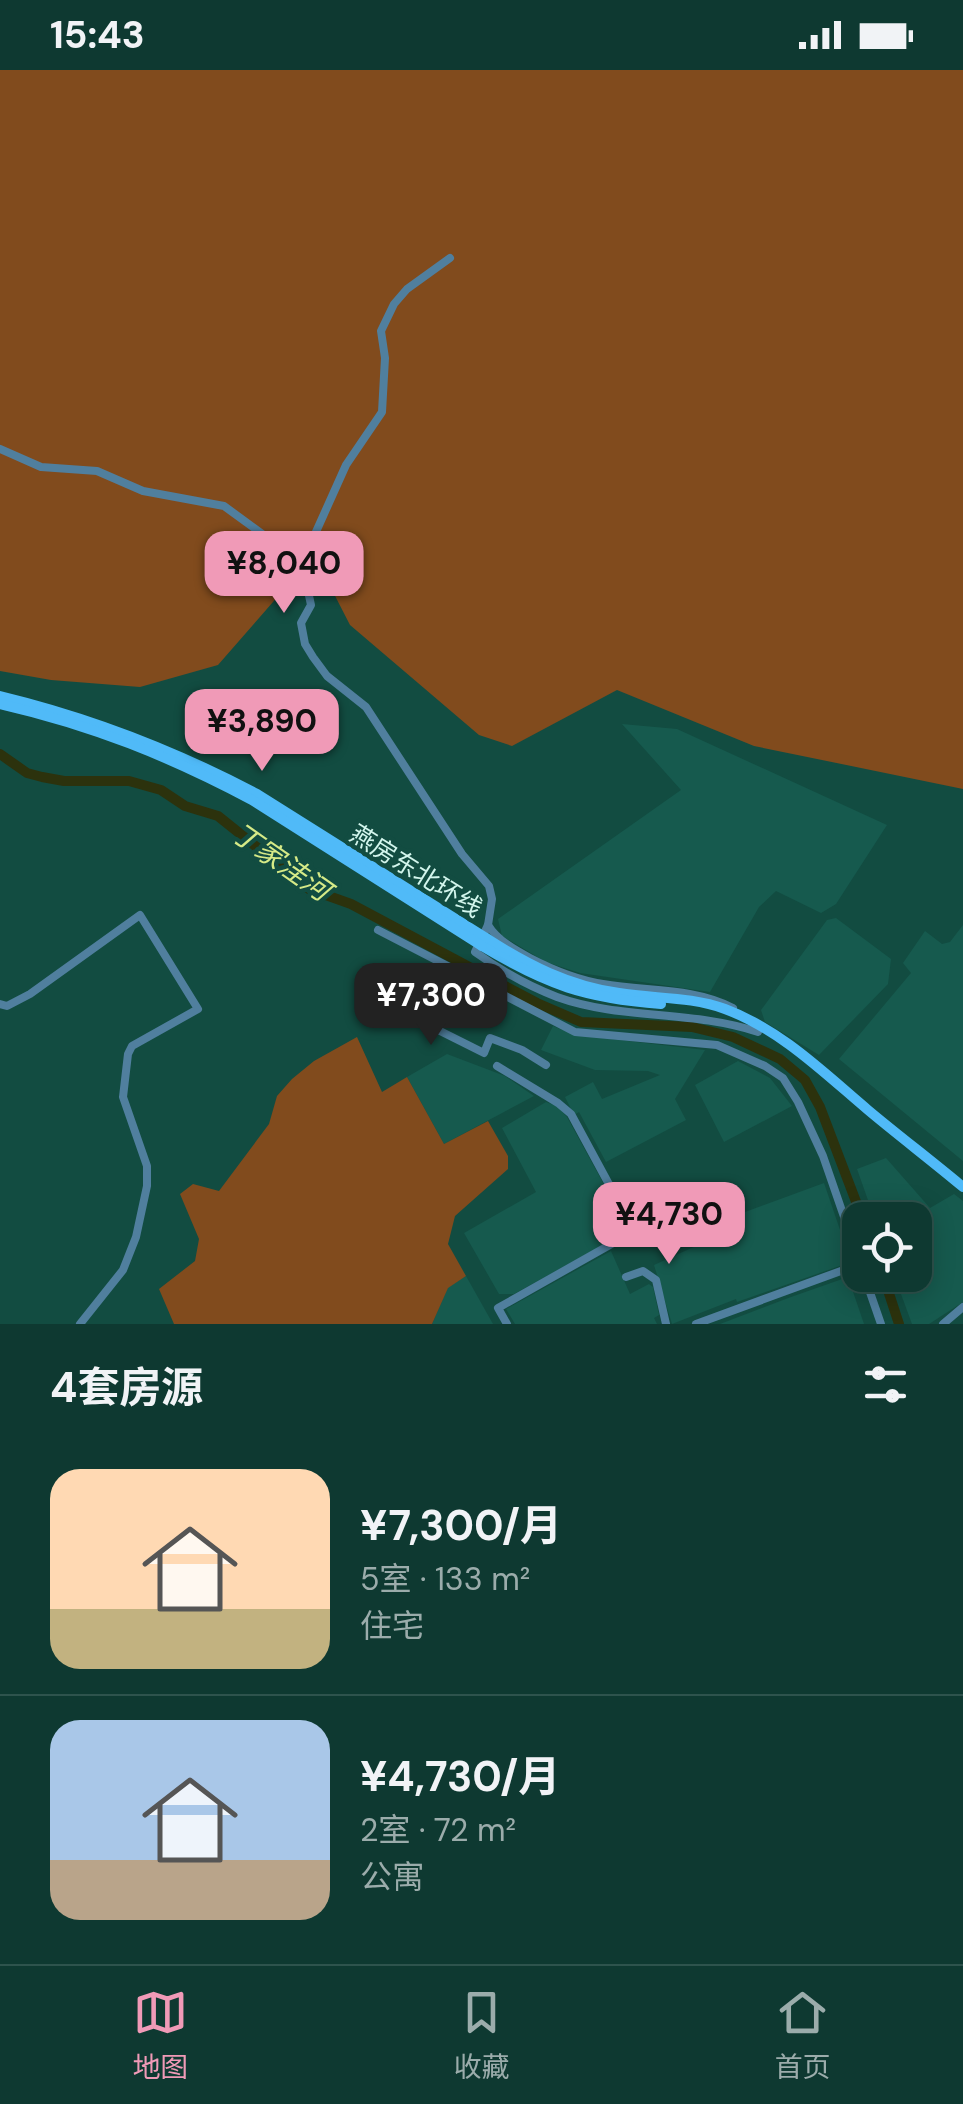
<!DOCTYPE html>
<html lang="zh">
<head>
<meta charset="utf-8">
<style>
	:root { --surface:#0e3931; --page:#174039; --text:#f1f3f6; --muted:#9bacab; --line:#2e534d; --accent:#f09ab7 }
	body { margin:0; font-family:"DM Sans","Noto Sans SC",sans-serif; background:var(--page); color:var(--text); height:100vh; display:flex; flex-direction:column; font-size:38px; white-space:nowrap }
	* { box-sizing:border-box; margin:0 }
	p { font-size:32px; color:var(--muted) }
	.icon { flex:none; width:55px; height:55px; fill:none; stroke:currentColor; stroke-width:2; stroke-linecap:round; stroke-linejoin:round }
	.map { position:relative; height:1254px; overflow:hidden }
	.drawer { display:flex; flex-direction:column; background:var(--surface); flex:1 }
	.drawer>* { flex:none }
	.controls { position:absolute; left:842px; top:1132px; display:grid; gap:20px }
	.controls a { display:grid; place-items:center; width:90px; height:90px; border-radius:20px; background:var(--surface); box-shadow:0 5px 25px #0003,0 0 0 2px var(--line); font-size:50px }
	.price { position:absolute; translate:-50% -85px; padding:0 22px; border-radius:20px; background:var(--accent); color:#111; font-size:32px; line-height:65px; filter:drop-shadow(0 2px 5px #0008) }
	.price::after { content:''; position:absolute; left:50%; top:60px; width:30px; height:22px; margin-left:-15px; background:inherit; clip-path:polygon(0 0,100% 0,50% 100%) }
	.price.active { background:#222; color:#fff }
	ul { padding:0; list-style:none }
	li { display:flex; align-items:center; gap:30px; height:250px; padding:0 50px }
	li+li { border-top:2px solid var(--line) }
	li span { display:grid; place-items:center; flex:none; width:280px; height:200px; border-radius:30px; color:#555 }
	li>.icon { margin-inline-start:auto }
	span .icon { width:120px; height:120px; fill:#fffc; stroke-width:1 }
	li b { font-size:42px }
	h2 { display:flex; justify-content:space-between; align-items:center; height:120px; padding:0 50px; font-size:42px }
	.status { display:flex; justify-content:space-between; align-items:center; height:70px; padding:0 50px; background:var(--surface); direction:ltr }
	.status svg { height:28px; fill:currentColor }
	.tabs { display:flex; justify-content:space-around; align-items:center; height:140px; border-top:2px solid var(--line); background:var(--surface); font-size:28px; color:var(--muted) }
	.tabs a { display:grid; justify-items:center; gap:5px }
	.tabs .active { color:var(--accent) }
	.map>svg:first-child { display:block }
	.built { fill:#165a4e }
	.green { fill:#814b1d }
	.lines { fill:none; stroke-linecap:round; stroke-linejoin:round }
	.river { stroke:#2c320d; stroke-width:10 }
	.minor { stroke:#507f9e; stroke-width:8 }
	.major { stroke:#50baf8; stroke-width:10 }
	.major-bridge { stroke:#50baf8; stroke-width:10 }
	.labels { text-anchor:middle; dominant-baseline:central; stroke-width:9; stroke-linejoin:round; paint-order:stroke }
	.street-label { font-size:25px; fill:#d3f6ed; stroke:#124c41 }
	.water-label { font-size:28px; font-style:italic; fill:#d6ea87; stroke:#124c41 }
</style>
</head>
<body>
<div class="status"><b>15:43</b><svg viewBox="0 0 49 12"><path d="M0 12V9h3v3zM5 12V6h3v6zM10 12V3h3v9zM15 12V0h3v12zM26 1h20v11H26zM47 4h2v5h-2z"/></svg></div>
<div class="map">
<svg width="963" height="1254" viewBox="0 0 963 1254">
	<rect width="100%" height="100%" fill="#124c41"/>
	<g class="built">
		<polygon points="622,654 677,659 887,755 836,834 821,843 776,821 759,837 710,922 580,903 546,892 502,866 498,849 681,720"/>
		<polygon points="836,848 891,889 888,914 819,985 765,952 761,940 827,850"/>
		<polygon points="963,855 963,1091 839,989 911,903 903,893 925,861 942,874 950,872"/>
		<polygon points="553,956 576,965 705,980 675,1029 686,1050 606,1092 579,1042 574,1045 565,1027 593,1012 602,1029 660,1005 648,1001 595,1000 541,980"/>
		<polygon points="447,984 505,1006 534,1026 444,1074 407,1007"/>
		<polygon points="738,991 770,1008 792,1036 724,1072 695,1015"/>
		<polygon points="546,1032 557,1036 567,1047 625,1153 623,1164 514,1224 499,1224 464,1163 536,1122 502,1058"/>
		<polygon points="886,1088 930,1138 954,1124 963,1131 963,1232 929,1254 912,1254 894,1205 915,1205 915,1150 875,1150 857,1099"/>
		<polygon points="824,1113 851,1192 737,1232 736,1229 672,1254 654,1195 718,1166 715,1153"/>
		<polygon points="611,1181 630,1224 649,1214 653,1217 659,1245 654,1248 657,1254 515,1254 506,1239"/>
		<polygon points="466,1206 493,1254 432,1254 448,1217"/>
		<polygon points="848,1207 864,1254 720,1254 791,1227"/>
	</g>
	<g class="green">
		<polygon points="0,0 963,0 963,719 754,676 617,620 512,676 479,665 350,555 314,485 218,595 140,617 51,610 0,601"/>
		<polygon points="357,967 382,1022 407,1007 444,1074 488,1051 508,1086 508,1099 455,1146 448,1174 466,1206 448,1218 432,1254 174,1254 159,1219 195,1191 199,1169 180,1124 193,1114 219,1121 269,1054 277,1026 292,1009 314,991"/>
	</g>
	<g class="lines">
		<g class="river">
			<polyline points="0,684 27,703 42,707 64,711 129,711 161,720 185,736 218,746 309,819 351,834 537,933 581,952 692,957 733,967 780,989 805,1010 820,1037 863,1150"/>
			<polyline points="883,1205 899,1254"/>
		</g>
		<g class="minor">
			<path d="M0,379l41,18 56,4 46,20 81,15 78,57 9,42 -10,18 4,21 8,13 14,19 39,31 96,147 27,32 3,13 -4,26 -13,27c25,18 53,34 82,45 64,23 135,13 201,35"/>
			<polyline points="302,493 346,395 382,342 385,288 381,261 394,234 407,219 450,188"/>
			<path d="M488,855c9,15 27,25 42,33 23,12 48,22 73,26 44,8 89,3 130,24"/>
			<polyline points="378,860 575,962 717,975 765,996 783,1008 798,1032 823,1086 860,1193"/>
			<polyline points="443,894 416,949 484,983 490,968 522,980 546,995"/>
			<polyline points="0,934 7,936 30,924 140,845 198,939 132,976 128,984 123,1027 147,1096 147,1116 136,1167 123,1200 80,1254"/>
			<polyline points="497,996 558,1033 571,1044 631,1155 631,1163 498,1238 507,1254"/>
			<polyline points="864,1205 881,1254"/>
			<polyline points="626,1207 643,1201 656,1210 666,1254"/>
			<polyline points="696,1254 860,1194"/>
			<polyline points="943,1254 963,1237"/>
		</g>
		<g class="major">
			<path d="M486,868c42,27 83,48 133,55 35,6 71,3 106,16 56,21 98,63 143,101 31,26 64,51 95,77"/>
			<path d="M482,876c65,39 103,52 179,58"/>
		</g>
		<g class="major-bridge">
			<path d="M0,626c91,22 174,54 257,98l229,144"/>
			<path d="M0,634c92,21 169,52 252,96l230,146"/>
		</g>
	</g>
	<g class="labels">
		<g class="street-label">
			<text transform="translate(416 801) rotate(32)">燕房东北环线</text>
		</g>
		<g class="water-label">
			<text transform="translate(281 792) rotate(35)">丁家洼河</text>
		</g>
	</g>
</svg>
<div class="controls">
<a><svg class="icon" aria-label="locate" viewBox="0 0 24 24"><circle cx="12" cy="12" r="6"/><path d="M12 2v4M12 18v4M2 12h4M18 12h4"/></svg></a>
</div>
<b class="price" style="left:284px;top:546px">¥8,040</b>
<b class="price" style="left:262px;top:704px">¥3,890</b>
<b class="price active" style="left:431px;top:978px">¥7,300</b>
<b class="price" style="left:669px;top:1197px">¥4,730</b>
</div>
<section class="drawer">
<h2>4套房源<svg class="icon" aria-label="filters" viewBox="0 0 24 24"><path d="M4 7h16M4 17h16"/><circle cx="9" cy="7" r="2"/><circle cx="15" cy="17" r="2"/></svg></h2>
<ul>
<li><span style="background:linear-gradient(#ffd9b3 70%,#c2b280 0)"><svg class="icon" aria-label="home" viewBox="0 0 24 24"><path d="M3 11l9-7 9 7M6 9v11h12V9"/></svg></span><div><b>¥7,300/月</b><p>5室 · 133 m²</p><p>住宅</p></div></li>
<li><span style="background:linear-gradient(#a9c7e8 70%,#b9a48a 0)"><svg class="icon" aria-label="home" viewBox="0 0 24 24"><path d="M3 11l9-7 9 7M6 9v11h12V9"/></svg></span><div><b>¥4,730/月</b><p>2室 · 72 m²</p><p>公寓</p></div></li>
</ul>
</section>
<nav class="tabs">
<a class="active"><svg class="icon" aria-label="map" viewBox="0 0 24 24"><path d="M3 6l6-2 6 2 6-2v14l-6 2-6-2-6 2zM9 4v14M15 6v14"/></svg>地图</a>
<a><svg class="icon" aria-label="saved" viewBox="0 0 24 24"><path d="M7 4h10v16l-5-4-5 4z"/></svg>收藏</a>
<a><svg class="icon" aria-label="home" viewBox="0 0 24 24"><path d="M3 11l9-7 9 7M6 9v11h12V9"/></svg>首页</a>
</nav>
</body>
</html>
